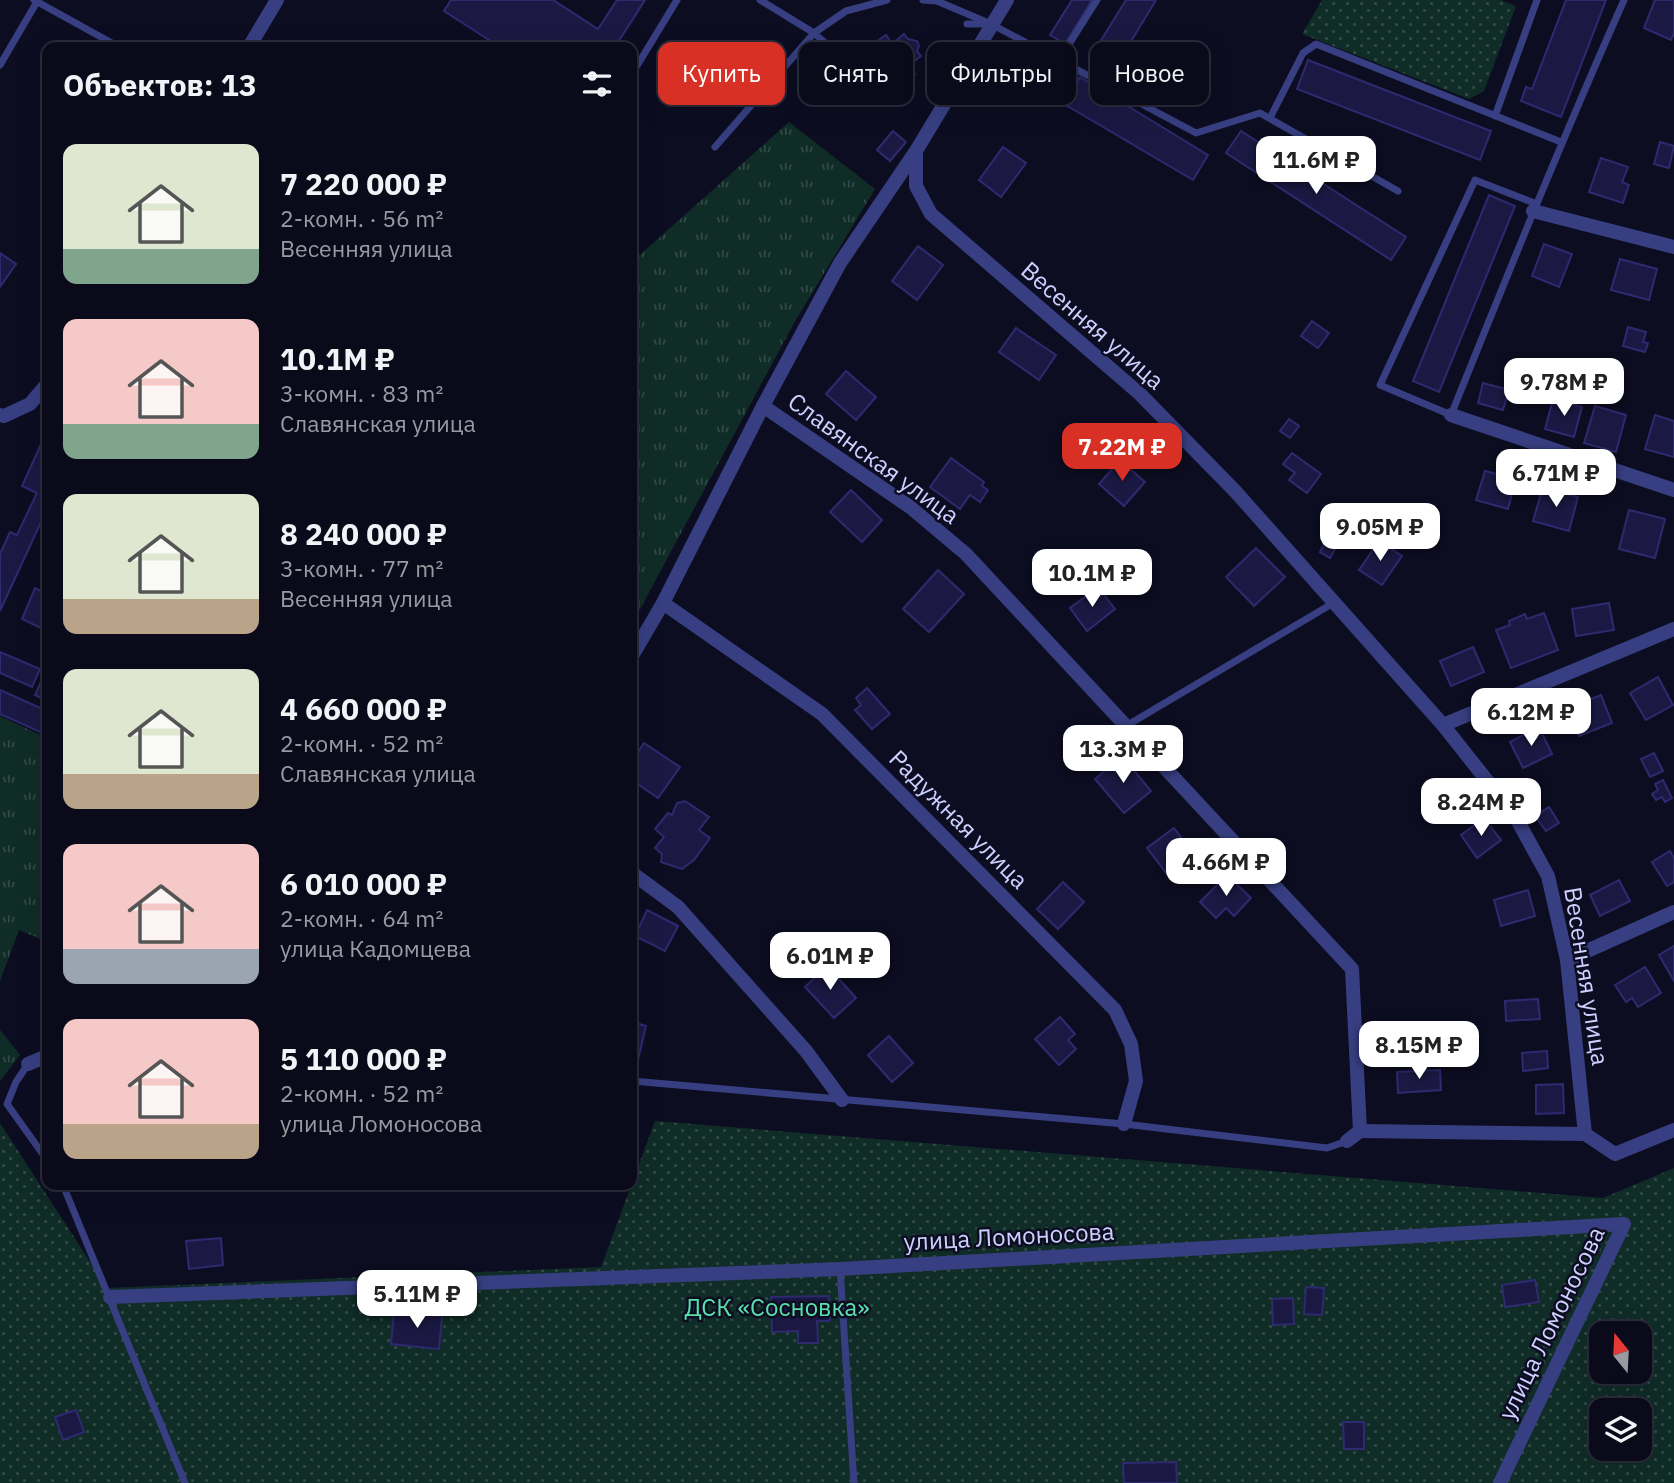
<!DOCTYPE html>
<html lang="ru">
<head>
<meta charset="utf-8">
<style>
	:root { --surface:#0a0a1a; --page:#181827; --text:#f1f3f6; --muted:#999aa2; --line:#2a2b39; --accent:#d93025 }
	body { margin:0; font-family:"IBM Plex Sans",sans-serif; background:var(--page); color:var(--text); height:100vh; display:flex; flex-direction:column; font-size:26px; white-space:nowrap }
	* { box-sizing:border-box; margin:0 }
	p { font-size:23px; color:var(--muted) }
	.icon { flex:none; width:38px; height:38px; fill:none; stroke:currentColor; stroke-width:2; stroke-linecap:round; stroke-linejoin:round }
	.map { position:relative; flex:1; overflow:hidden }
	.drawer { position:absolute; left:42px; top:42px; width:595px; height:1148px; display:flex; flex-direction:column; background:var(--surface); border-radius:14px; box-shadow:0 7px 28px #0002,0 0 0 2px var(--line) }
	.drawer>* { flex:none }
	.guide { position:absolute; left:658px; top:42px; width:665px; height:63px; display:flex; gap:14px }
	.needle { width:46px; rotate:342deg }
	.tools { position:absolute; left:1589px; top:1321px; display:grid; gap:14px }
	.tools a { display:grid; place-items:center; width:63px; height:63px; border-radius:14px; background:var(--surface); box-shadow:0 7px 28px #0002,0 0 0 2px var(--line); font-size:35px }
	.price { position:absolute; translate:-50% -60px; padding:0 16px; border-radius:14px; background:#fff; color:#222; font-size:23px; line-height:46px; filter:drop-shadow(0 2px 4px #0008) }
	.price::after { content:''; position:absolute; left:50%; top:42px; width:21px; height:16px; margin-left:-10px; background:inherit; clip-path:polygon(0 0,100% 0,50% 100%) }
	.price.on { background:var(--accent); color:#fff }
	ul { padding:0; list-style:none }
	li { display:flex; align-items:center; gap:21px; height:175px; padding:0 21px }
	li span { display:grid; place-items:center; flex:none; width:196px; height:140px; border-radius:14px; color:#555 }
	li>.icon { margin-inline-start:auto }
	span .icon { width:84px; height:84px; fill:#fffc; stroke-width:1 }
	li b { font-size:30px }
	h2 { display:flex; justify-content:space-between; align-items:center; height:84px; padding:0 21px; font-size:30px }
	.chip { padding:0 24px; border-radius:14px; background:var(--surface); box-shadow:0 7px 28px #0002,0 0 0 2px var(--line); font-size:24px; line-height:63px }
	.chip.on { background:var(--accent); color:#fff }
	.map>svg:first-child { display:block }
	.grass { fill:url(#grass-tufts) }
	.park { fill:url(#park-dots); fill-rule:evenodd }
	.building { fill:#1b1943; stroke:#2e2a70; stroke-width:2 }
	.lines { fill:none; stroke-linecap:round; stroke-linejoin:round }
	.lane { stroke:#373f82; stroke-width:7 }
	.street { stroke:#373f82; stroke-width:14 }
	.labels { text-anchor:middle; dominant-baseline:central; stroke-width:5; stroke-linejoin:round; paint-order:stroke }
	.street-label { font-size:24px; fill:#ced0ff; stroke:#0d0d22 }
	.park-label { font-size:24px; fill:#58e1aa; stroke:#0d0d22 }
</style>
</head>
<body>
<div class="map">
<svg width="1674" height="1483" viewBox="0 0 1674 1483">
	<defs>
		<pattern id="grass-tufts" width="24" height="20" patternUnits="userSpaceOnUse" patternTransform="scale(1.75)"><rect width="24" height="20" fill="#102c27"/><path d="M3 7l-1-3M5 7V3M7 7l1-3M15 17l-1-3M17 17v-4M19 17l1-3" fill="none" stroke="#324a47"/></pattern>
		<pattern id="park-dots" width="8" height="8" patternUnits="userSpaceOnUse" patternTransform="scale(1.75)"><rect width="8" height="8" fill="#102c27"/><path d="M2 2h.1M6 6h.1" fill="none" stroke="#324a47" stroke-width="1.8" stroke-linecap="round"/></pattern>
	</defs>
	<rect width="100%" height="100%" fill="#0d0d22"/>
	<g class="grass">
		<polygon points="789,122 875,189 794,323 632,624 632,262"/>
		<polygon points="0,716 47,738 47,942 19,930 0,981"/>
		<polygon points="0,1030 20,1055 0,1081"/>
	</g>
	<g class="park">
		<polygon points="1322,0 1501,0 1516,6 1484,91 1469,99 1302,34"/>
		<path d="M655,1121l948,77 71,-30v315h-1674v-360l107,165 494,-21zM1601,1334h39v38h-39zM1601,1410h39v39h-39z"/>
	</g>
	<g class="building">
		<polygon points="451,0 553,0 598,29 617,0 645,0 615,47 500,47 444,11"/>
		<polygon points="1072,0 1092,0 1065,44 1050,35"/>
		<polygon points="1126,0 1156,0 1122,56 1100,42"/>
		<polygon points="1566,0 1606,0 1561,117 1521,101 1526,87 1532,89"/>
		<polygon points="1655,0 1674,0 1674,33 1671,40 1644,28"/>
		<polygon points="904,34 908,39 917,41 919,46 917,51 921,56 909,65 915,74 906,81 899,72 895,75 894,73 878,88 875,84 869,89 858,76 865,71 862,67 881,56 879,54 883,51 876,42 886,35 892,44"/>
		<polygon points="1308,60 1491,131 1480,160 1297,89"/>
		<polygon points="1080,77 1208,155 1193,180 1064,104"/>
		<polygon points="893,131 906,142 890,161 877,150"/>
		<polygon points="1241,131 1406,237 1391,260 1226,153"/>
		<polygon points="1660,142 1674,146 1669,168 1654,164"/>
		<polygon points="1003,147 1026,163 1001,197 979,180"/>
		<polygon points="1601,158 1628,167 1622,182 1629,185 1623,203 1589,192"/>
		<polygon points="1489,195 1515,206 1439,392 1413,381"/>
		<polygon points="1544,244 1572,254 1559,287 1532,276"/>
		<polygon points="918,246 943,265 917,300 892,281"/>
		<polygon points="0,253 16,264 0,287"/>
		<polygon points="1620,259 1657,269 1649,300 1611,290"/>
		<polygon points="1312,321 1329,333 1318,348 1301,336"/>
		<polygon points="1628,327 1646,332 1643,342 1648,343 1645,352 1623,346"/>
		<polygon points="1016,328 1056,355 1039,380 999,352"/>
		<polygon points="846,371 876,397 856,420 826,394"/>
		<polygon points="1483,383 1509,390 1503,410 1478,403"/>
		<polygon points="1553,399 1582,407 1574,437 1545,429"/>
		<polygon points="1595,406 1626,415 1616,452 1584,443"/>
		<polygon points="1655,415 1674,421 1674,457 1645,449"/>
		<polygon points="1289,419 1299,426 1290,438 1280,431"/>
		<polygon points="42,442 47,444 47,509 0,611 0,554 10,532 17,535 37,493 22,486"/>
		<polygon points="1292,453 1321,474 1307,493 1289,480 1295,473 1283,464"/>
		<polygon points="951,458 984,482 982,486 988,490 980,502 970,495 960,509 930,487"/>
		<polygon points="1120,460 1145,482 1124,506 1099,484"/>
		<polygon points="1485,471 1516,479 1508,509 1476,500"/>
		<polygon points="1543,487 1578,497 1569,531 1533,521"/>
		<polygon points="851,490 882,520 862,542 830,512"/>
		<polygon points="1629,510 1665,519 1655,558 1619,549"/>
		<polygon points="1327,538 1338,544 1330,558 1320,552"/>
		<polygon points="1379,541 1402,556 1382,585 1359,570"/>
		<polygon points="1256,548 1285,577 1254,606 1226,577"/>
		<polygon points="938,570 964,594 929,632 903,609"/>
		<polygon points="1098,587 1115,609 1087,631 1070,608"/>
		<polygon points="35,588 47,594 47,631 22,619"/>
		<polygon points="1609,603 1614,630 1576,636 1572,609"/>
		<polygon points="1544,613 1558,650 1511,668 1496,630 1510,625 1509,621 1525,614 1527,619"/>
		<polygon points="1473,647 1484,672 1451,686 1440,661"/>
		<polygon points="0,652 40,669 32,687 0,673"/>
		<polygon points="43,677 47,679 47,701 35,695"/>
		<polygon points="1658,677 1673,705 1646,720 1630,693"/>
		<polygon points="867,688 890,714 872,729 855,710 861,705 856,698"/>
		<polygon points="0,690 47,711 47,735 0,714"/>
		<polygon points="1601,695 1612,723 1579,736 1568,708"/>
		<polygon points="1539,727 1552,754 1523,768 1510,742"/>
		<polygon points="644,743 680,767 658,798 632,780 632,761"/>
		<polygon points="1654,753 1663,771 1650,777 1641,759"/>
		<polygon points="1122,756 1151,791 1124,813 1095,779"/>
		<polygon points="1663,780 1672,798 1665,802 1662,797 1656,800 1652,794 1658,790 1655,784"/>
		<polygon points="685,801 709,817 699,830 710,838 694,860 682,869 661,862 662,854 655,848 664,837 655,829 668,813 672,815 677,803"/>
		<polygon points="1549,807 1559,823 1546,831 1535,816"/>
		<polygon points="1484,818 1501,840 1477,858 1461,835"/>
		<polygon points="1174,828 1193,853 1167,874 1147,848"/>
		<polygon points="1670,851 1674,858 1674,882 1667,886 1652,862"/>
		<polygon points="1227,875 1251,898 1234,916 1226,908 1216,918 1200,902"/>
		<polygon points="1619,880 1630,901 1600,916 1590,895"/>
		<polygon points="1063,882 1084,902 1058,929 1037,909"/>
		<polygon points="1528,890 1535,916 1501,926 1494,900"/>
		<polygon points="647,910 678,926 665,951 635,936"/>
		<polygon points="1674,946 1674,981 1659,955"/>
		<polygon points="827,966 856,998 834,1018 805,987"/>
		<polygon points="1645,967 1661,993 1638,1007 1632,998 1626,1002 1615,985"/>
		<polygon points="1538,999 1540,1019 1506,1021 1505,1001"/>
		<polygon points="1060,1017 1075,1034 1068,1040 1076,1049 1059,1065 1035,1039"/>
		<polygon points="632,1022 646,1026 638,1060 632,1058"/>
		<polygon points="889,1036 913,1063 892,1082 868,1055"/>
		<polygon points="1547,1051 1548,1068 1523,1071 1522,1053"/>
		<polygon points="1440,1070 1441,1090 1398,1093 1397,1072"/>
		<polygon points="1563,1084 1564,1113 1536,1114 1536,1085"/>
		<polygon points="221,1238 223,1265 189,1269 186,1241"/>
		<polygon points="1535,1280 1539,1302 1505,1307 1502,1285"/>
		<polygon points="1306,1287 1324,1288 1322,1315 1304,1314"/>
		<polygon points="829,1296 830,1321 817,1321 818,1343 798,1343 798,1331 772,1332 771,1297"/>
		<polygon points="1293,1298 1294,1324 1273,1325 1272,1299"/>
		<polygon points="394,1312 442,1316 439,1349 391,1344"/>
		<polygon points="1611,1319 1634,1331 1633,1334 1603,1334"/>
		<polygon points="76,1410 84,1432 63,1440 55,1417"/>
		<polygon points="1343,1422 1364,1422 1364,1449 1344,1449"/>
		<polygon points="1176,1462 1177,1483 1124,1483 1123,1463"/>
	</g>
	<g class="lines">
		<g class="lane">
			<polyline points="34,0 119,47"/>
			<polyline points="760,0 814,33 846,11 887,0"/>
			<polyline points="923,0 937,1 991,24 1196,133 1260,113 1398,191"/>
			<polyline points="967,24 987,24"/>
			<polyline points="1059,60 1097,0"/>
			<polyline points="0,65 38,0"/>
			<polyline points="632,74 677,0"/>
			<polyline points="1495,116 1537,0"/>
			<polyline points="1270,118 1303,53 1316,44 1561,142"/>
			<polyline points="715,147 814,33 842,58"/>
			<path d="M1537,204l-62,-24 -95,205 71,30c56,-139 112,-278 173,-415"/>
			<polyline points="1126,726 1335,602"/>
			<polyline points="28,1064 16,1082 7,1104 47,1160"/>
			<polyline points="632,1081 1124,1124 1327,1148 1347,1141"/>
			<polyline points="63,1185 185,1483"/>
			<polyline points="840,1269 854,1483"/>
		</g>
		<g class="street">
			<polyline points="249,47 277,0"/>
			<polyline points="916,151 916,186 931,214 1140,394 1235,491 1443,725 1515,816 1548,876 1567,960 1585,1134"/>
			<polyline points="1533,211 1674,247"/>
			<polyline points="763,406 910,507 966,554 1352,969 1360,1131 1347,1141"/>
			<polyline points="0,415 4,416 30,404 47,384"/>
			<polyline points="1451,415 1674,490"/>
			<polyline points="663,603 822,714 1115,1010 1131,1044 1136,1081 1124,1124"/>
			<polyline points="632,656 663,603 763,406 840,263 916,151 1007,0"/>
			<polyline points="1443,725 1674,629"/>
			<polyline points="632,873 678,907 806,1051 842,1100"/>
			<polyline points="1567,960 1674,912"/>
			<polyline points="28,1064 47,1056"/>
			<polyline points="1360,1131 1585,1134"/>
			<polyline points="1585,1134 1615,1154 1674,1130"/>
			<polyline points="110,1297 840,1269 1624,1224 1500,1483"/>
		</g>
	</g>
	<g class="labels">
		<g class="street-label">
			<text transform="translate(1093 325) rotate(41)">Весенняя улица</text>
			<text transform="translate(874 458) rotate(36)">Славянская улица</text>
			<text transform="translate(959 819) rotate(45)">Радужная улица</text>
			<text transform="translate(1587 976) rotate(81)">Весенняя улица</text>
			<text transform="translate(1009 1236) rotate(-3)">улица Ломоносова</text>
			<text transform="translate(1551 1323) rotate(-64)">улица Ломоносова</text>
		</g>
		<g class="park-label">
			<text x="777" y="1307">ДСК «Сосновка»</text>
		</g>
	</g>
</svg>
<div class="tools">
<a><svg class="needle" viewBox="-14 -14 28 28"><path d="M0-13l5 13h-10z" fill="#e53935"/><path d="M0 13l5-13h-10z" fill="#999aa2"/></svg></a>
<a><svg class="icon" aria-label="layers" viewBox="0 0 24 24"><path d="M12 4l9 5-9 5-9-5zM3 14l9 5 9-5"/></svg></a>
</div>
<b class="price" style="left:1316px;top:196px">11.6M ₽</b>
<b class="price" style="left:1564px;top:418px">9.78M ₽</b>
<b class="price on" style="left:1122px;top:483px">7.22M ₽</b>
<b class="price" style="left:1556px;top:509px">6.71M ₽</b>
<b class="price" style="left:1380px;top:563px">9.05M ₽</b>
<b class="price" style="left:1092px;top:609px">10.1M ₽</b>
<b class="price" style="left:1531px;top:748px">6.12M ₽</b>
<b class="price" style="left:1123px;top:785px">13.3M ₽</b>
<b class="price" style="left:1481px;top:838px">8.24M ₽</b>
<b class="price" style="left:1226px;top:898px">4.66M ₽</b>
<b class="price" style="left:830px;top:992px">6.01M ₽</b>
<b class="price" style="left:1419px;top:1081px">8.15M ₽</b>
<b class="price" style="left:417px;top:1330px">5.11M ₽</b>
<div class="guide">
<a class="chip on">Купить</a>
<a class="chip">Снять</a>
<a class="chip">Фильтры</a>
<a class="chip">Новое</a>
</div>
<section class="drawer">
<h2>Объектов: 13<svg class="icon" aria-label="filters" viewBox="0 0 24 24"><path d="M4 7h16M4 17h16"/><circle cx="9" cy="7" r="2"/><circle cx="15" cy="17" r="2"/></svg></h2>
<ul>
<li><span style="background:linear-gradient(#dfe7d0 75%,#7fa58c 0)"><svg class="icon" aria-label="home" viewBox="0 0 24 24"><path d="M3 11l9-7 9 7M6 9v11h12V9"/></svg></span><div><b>7 220 000 ₽</b><p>2-комн. · 56 m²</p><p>Весенняя улица</p></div></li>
<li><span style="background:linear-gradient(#f6c9c9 75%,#7fa58c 0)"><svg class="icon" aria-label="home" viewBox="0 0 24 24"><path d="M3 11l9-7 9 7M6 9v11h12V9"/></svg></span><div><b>10.1M ₽</b><p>3-комн. · 83 m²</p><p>Славянская улица</p></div></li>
<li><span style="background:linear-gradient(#dfe7d0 75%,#b9a48a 0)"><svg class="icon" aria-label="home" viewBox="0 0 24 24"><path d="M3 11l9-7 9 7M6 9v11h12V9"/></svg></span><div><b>8 240 000 ₽</b><p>3-комн. · 77 m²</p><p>Весенняя улица</p></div></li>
<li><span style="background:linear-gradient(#dfe7d0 75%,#b9a48a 0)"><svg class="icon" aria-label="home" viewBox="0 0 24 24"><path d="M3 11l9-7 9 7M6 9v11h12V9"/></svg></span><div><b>4 660 000 ₽</b><p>2-комн. · 52 m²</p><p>Славянская улица</p></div></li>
<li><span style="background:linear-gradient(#f6c9c9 75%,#9aa5b1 0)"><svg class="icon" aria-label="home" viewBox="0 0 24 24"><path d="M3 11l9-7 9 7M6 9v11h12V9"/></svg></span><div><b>6 010 000 ₽</b><p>2-комн. · 64 m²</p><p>улица Кадомцева</p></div></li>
<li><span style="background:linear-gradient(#f6c9c9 75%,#b9a48a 0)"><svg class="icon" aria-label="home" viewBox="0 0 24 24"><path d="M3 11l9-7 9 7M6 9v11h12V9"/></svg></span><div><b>5 110 000 ₽</b><p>2-комн. · 52 m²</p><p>улица Ломоносова</p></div></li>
</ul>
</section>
</div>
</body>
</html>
